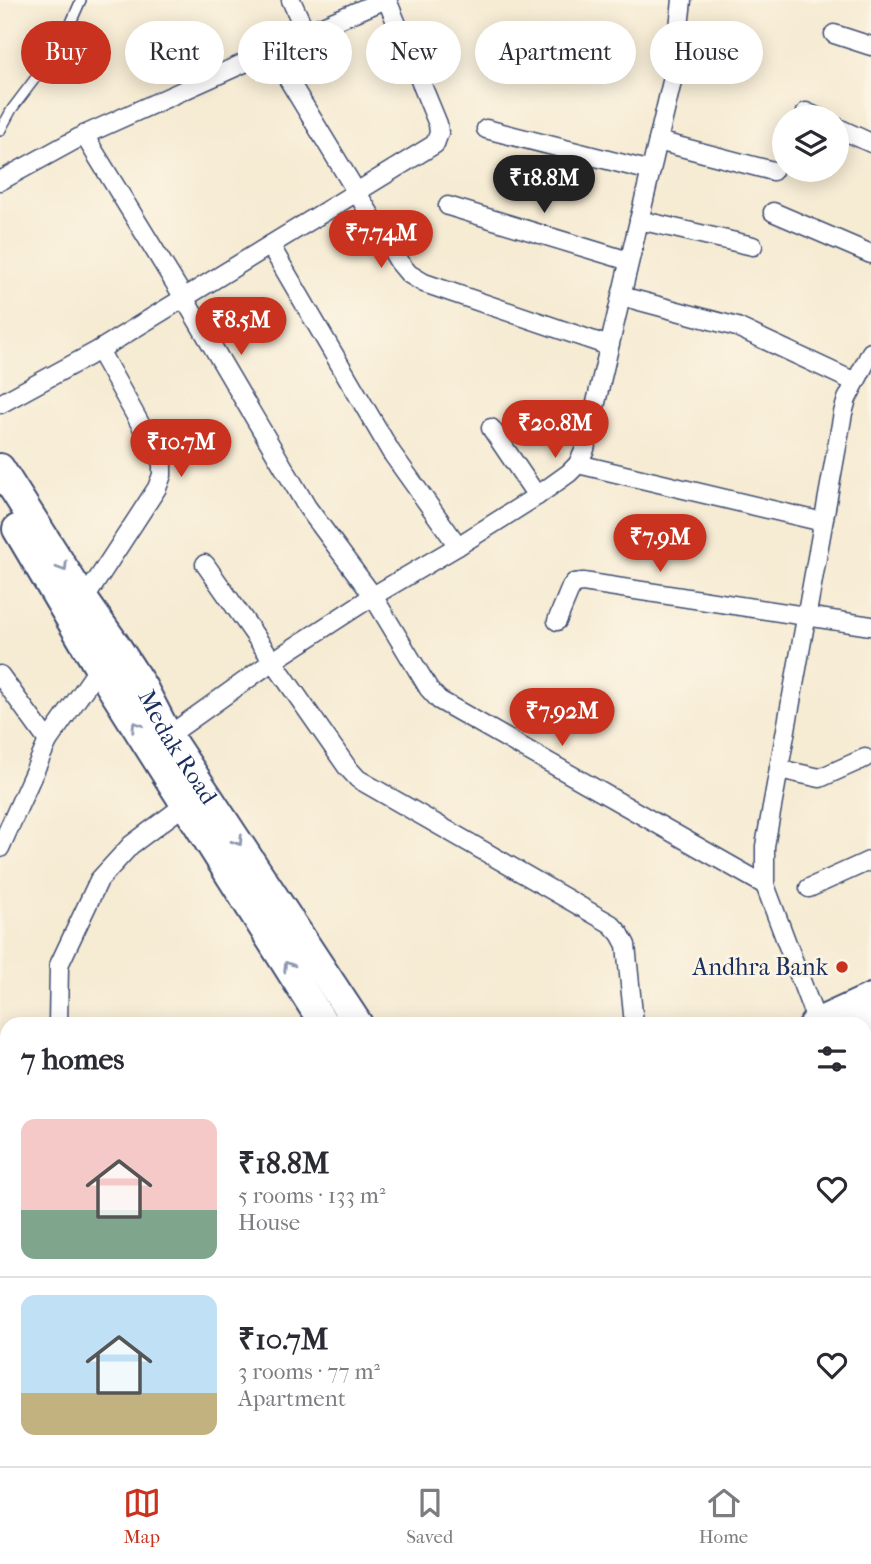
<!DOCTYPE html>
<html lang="en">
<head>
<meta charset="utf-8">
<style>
	:root { --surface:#fff; --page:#f7f7f7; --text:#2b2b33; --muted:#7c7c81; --line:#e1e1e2; --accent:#c8321e }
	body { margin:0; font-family:"IM FELL French Canon",serif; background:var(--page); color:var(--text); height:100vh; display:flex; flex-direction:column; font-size:26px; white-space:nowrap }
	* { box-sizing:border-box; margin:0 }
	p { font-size:23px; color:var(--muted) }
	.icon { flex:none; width:38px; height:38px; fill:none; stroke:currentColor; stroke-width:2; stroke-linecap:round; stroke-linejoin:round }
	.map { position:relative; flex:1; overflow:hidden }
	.drawer { position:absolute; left:0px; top:1017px; width:872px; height:450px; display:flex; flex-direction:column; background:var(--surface); border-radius:21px 21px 0 0; box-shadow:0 4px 18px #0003 }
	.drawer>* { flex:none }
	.guide { position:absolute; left:21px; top:21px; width:830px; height:63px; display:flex; gap:14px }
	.controls { position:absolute; left:772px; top:105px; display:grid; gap:14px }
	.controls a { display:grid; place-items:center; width:77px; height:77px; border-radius:50%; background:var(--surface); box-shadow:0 4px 18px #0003; font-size:35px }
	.price { position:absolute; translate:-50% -60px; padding:0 16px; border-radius:24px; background:var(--accent); color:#fff; font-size:23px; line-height:46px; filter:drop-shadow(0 2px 4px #0008) }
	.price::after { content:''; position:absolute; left:50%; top:42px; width:21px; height:16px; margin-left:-10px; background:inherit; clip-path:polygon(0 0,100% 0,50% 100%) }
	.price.selected { background:#222; color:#fff }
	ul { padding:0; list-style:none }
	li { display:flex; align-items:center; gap:21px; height:175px; padding:0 21px }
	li+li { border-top:2px solid var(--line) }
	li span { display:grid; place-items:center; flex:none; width:196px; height:140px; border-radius:14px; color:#555 }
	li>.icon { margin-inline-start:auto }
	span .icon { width:84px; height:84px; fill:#fffc; stroke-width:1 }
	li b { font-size:30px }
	h2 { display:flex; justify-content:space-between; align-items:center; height:84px; padding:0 21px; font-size:30px }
	.tag { padding:0 24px; border-radius:32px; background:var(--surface); box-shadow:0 4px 18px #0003; font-size:24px; line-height:63px }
	.tag.selected { background:var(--accent); color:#fff }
	.menu { display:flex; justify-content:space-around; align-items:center; height:98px; border-top:2px solid var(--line); background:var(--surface); font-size:19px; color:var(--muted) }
	.menu a { display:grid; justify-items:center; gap:4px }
	.menu .selected { color:var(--accent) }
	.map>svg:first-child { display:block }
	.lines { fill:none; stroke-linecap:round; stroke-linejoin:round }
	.lane-casing { stroke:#3c4b70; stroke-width:12 }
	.street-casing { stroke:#3c4b70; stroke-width:21 }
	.primary-casing { stroke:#3c4b70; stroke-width:32 }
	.lane { stroke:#fff; stroke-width:9 }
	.street { stroke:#fff; stroke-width:18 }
	.primary { stroke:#fff; stroke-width:28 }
	.oneway { stroke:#8d97ae }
	.poi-dot { fill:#c8321e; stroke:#fcf5e5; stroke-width:2.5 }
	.labels { text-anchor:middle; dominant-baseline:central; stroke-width:5; stroke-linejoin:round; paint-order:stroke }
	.street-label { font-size:24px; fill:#1b2f5e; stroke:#fcf5e5 }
	.poi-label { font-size:24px; fill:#1b2f5e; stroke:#fcf5e5; text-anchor:end }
</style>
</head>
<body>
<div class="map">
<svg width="871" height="1466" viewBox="0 0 871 1466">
	<rect width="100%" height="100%" fill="#fcf5e5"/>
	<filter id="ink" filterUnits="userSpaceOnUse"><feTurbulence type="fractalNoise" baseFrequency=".0143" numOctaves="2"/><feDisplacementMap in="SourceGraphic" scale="14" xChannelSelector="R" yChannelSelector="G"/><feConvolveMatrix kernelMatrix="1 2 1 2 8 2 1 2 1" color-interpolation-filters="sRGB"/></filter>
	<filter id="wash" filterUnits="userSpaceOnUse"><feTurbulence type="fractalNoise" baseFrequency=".00686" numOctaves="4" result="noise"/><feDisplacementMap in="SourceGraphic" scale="28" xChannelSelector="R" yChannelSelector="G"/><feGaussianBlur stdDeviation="1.57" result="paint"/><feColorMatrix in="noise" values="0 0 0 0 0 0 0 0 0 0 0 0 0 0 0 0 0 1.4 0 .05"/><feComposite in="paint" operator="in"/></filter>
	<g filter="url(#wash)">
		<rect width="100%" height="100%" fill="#f6ebd3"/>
	</g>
	<g filter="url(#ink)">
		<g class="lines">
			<g class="lane-casing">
				<polyline id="lane" points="0,131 12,109 62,43 81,0"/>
			</g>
			<g class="street-casing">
				<g id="street">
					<polyline points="291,0 306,33"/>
					<polyline points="834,34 871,46"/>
					<polyline points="271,51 399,262 409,274 424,283 609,346"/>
					<polyline points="806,112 817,117"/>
					<polyline points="836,127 871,143"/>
					<polyline points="486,129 651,171"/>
					<polyline points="84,135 184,298 307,507 373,596 429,689 439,700 765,885"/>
					<polyline points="658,141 773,171"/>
					<polyline points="0,181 84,135 271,51 306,33 384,0"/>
					<polyline points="448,206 629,261"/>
					<polyline points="773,212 871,254"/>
					<polyline points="639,220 753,246"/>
					<polyline points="270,245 391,452 458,546"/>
					<polyline points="621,296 737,327 855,382"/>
					<polyline points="0,404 99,350 435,144 439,133 438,124 387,0"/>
					<polyline points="491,428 537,496"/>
					<polyline points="578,464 823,522"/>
					<polyline points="205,564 347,767 358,779 611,924 620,934 626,945 634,1024"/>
					<polyline points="84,600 157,488 162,475 162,463 99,350"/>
					<polyline points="557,621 571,587 574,583 583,582 871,626"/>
					<polyline points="0,675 48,741"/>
					<polyline points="168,736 273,661 373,596 458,546 537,496 569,473 578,464 585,449 674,73 682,0"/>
					<polyline points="779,769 820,778 865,758"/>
					<polyline points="0,848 48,741 99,668"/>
					<polyline points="809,888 871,860"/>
					<polyline points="817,1023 765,885 765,846 843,413 847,399 871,352"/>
					<polyline points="58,1024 59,965 99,880 131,845 186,804"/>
					<polyline points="864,1270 871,1245"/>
					<polyline points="655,1466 657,1460"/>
					<polyline points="820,1466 821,1460"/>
				</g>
			</g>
			<g class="primary-casing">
				<g id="primary">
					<path id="s1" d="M0,468l84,132 31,44 27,42 26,50 190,288"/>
					<polyline points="17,529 99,668 324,1024"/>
					<polyline points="814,1024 871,998"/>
					<polyline points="864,1024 871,1021"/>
					<polyline points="0,1113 7,1112"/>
					<polyline points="0,1142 7,1142"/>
					<polyline points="623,1460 628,1466"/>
				</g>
			</g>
			<use href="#lane" class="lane"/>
			<use href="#street" class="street"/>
			<use href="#primary" class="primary"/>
		</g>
		<defs><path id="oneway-chevron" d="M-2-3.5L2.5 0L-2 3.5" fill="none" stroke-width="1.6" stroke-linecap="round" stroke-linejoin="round" transform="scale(1.75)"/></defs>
		<g class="oneway">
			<use href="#oneway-chevron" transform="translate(63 567) rotate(58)"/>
			<use href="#oneway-chevron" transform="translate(136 726) rotate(-123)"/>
			<use href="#oneway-chevron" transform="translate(238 841) rotate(57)"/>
			<use href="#oneway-chevron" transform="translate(288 966) rotate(-122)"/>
		</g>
	</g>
	<circle class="poi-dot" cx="842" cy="967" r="7"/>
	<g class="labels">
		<g class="street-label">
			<text stroke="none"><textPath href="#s1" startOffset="331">Medak Road</textPath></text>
		</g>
		<g class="poi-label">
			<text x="828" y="967">Andhra Bank</text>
		</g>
	</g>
</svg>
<div class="controls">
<a><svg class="icon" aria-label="layers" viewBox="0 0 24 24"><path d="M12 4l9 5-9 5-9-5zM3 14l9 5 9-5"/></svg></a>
</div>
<b class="price selected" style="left:544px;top:215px">₹18.8M</b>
<b class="price" style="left:381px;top:270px">₹7.74M</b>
<b class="price" style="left:241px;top:357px">₹8.5M</b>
<b class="price" style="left:555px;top:460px">₹20.8M</b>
<b class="price" style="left:181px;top:479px">₹10.7M</b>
<b class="price" style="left:660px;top:574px">₹7.9M</b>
<b class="price" style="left:562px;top:748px">₹7.92M</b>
<div class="guide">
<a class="tag selected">Buy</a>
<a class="tag">Rent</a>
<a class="tag">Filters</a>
<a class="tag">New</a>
<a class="tag">Apartment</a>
<a class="tag">House</a>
</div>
<section class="drawer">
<h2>7 homes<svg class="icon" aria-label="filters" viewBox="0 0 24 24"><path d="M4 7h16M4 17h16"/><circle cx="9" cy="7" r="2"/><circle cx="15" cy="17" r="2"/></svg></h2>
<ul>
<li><span style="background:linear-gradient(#f6c9c9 65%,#7fa58c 0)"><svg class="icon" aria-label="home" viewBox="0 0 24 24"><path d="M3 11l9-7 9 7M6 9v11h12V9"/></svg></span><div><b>₹18.8M</b><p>5 rooms · 133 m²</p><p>House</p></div><svg class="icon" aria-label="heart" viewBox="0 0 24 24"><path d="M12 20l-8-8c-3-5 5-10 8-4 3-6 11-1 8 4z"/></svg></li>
<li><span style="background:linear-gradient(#bfe0f5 70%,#c2b280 0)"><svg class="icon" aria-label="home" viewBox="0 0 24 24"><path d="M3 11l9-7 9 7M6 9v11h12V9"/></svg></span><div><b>₹10.7M</b><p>3 rooms · 77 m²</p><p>Apartment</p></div><svg class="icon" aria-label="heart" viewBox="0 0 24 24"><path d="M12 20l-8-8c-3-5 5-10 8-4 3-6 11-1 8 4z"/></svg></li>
</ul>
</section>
</div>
<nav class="menu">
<a class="selected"><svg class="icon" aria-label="map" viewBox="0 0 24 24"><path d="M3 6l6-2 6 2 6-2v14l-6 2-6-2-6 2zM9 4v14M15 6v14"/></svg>Map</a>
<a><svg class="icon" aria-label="saved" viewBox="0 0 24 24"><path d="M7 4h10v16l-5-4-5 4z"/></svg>Saved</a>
<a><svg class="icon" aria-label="home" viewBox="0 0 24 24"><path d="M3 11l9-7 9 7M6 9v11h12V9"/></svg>Home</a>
</nav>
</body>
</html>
